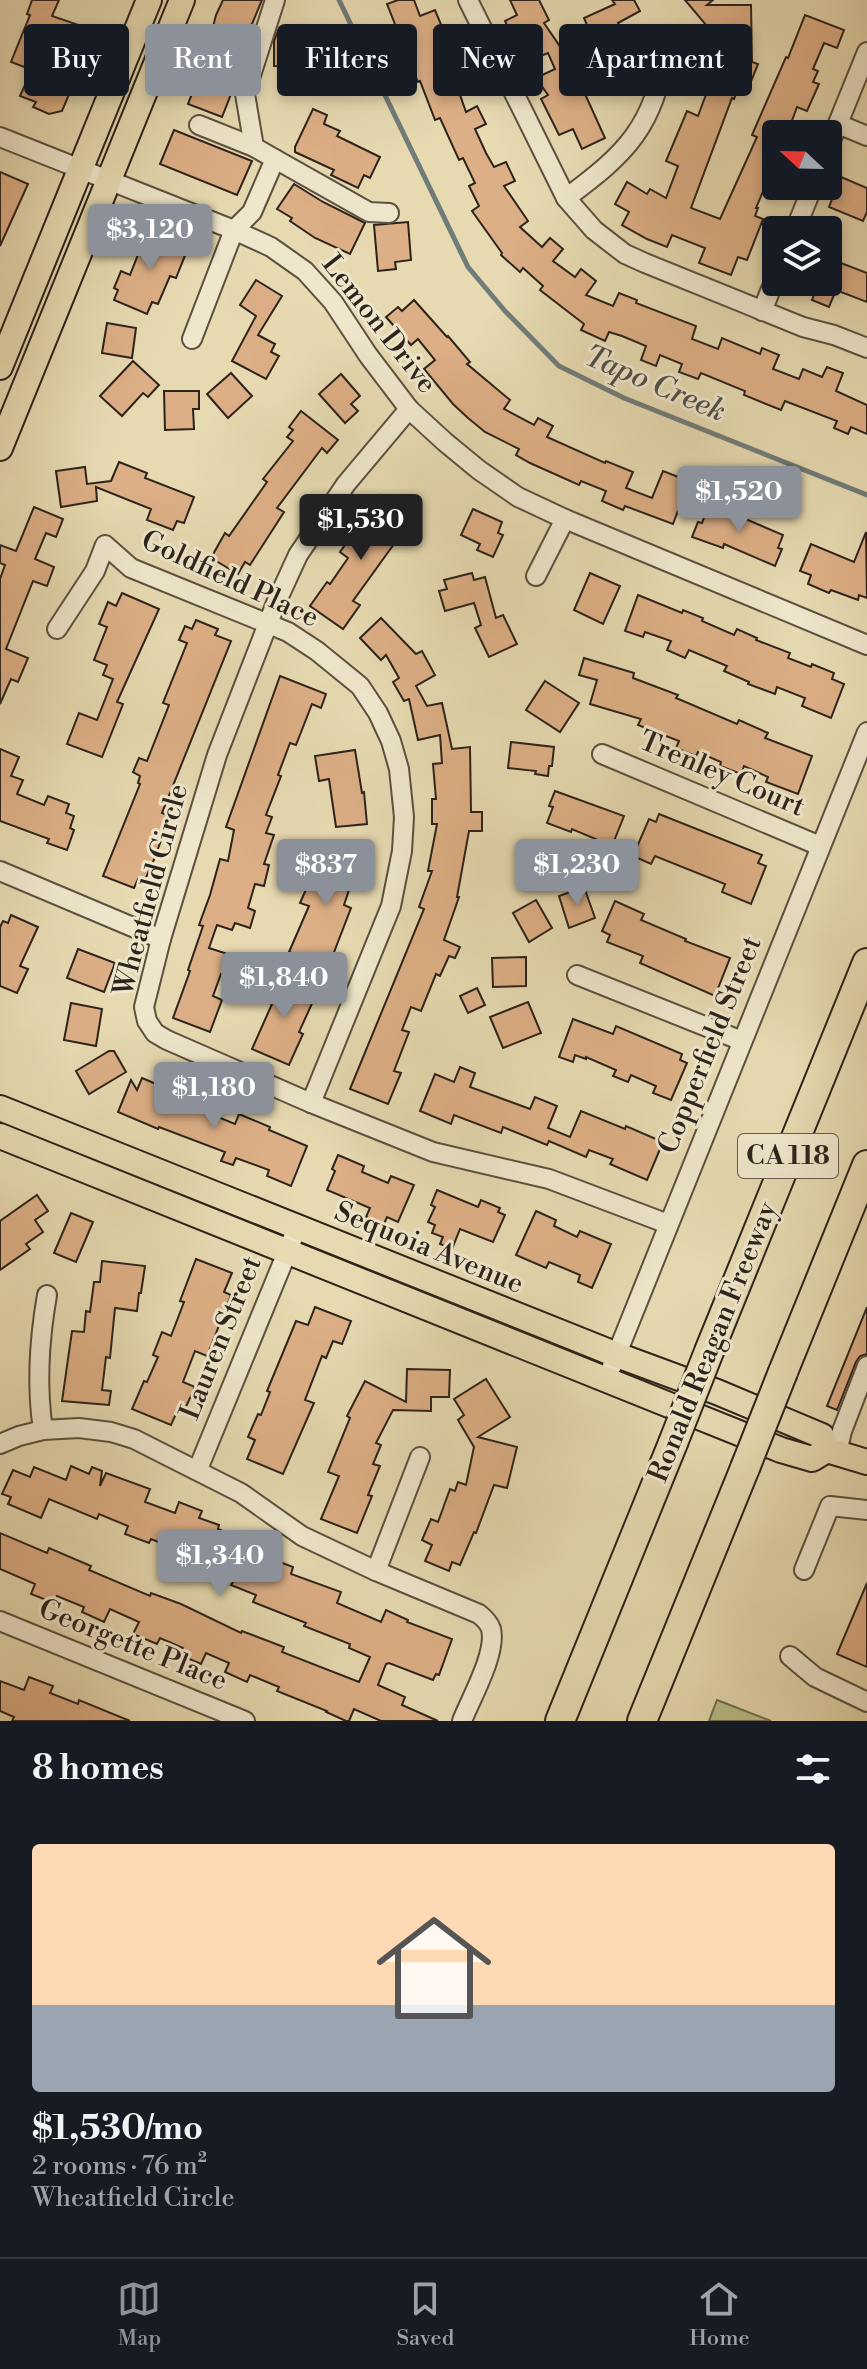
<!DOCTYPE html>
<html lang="en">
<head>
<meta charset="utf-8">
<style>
	:root { --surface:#171b24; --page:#242831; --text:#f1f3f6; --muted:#9ea1a6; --line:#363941; --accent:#8c9099 }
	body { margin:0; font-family:"Libre Bodoni",serif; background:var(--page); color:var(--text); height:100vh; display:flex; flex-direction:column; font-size:30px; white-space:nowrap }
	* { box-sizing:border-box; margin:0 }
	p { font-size:26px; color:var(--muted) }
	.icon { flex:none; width:44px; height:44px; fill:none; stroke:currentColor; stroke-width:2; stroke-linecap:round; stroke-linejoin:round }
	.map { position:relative; height:1721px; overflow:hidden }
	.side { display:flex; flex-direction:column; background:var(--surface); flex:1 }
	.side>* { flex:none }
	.hud { position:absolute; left:24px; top:24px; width:820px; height:72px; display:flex; gap:16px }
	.needle { width:52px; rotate:292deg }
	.controls { position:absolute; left:762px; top:120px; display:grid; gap:16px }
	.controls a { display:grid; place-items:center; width:80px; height:80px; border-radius:8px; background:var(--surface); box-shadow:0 4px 12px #0003; font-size:40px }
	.price { position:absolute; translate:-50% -68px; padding:0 18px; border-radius:8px; background:var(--accent); color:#fff; font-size:26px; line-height:52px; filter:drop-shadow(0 2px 4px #0008) }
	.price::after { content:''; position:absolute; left:50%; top:48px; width:24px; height:18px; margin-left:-12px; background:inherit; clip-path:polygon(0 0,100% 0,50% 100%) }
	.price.on { background:#222; color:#fff }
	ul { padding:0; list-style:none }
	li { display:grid; align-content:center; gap:16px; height:424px; padding:0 32px }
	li+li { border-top:2px solid var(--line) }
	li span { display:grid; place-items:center; height:248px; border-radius:8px; color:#555 }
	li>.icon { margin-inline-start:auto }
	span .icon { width:144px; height:144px; fill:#fffc; stroke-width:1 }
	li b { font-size:34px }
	h2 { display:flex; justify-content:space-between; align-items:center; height:96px; padding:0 32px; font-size:34px }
	.chip { padding:0 28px; border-radius:8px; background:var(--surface); box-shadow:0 4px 12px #0003; font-size:28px; line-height:72px }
	.chip.on { background:var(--accent); color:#fff }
	.tabs { display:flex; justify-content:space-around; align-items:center; height:112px; border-top:2px solid var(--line); background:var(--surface); font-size:22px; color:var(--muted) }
	.tabs a { display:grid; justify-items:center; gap:4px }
	.tabs .on { color:var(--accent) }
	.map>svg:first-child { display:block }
	.park { fill:#b9be89; stroke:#727052; stroke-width:2 }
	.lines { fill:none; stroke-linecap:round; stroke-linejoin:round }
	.stream { stroke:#707c79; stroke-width:5 }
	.building { fill:#ddaf86; stroke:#2c231b; stroke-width:2 }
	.minor-casing { stroke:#5b5140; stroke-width:22 }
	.major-casing { stroke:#2c231b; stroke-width:28 }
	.highway-casing { stroke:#2c231b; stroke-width:32 }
	.minor { stroke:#efe7cc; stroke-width:18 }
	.major { stroke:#e7dab1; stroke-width:24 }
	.highway { stroke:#e7dab1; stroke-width:28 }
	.highway-bridge-casing { stroke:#2c231b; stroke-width:32; stroke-linecap:butt }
	.highway-bridge { stroke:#e7dab1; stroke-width:28 }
	.labels { text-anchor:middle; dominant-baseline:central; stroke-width:6; stroke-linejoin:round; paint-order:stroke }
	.shield { fill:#efe7cc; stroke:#665e50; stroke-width:2 }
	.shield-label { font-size:26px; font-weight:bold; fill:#2c231b }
	.street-label { font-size:28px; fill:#2c231b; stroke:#efe7cc }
	.water-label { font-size:30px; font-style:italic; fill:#4e4f4a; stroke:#efe7cc }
</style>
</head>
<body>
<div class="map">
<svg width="867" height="1721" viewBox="0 0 867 1721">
	<rect width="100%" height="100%" fill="#e7dab1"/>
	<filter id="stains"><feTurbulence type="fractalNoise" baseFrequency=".0025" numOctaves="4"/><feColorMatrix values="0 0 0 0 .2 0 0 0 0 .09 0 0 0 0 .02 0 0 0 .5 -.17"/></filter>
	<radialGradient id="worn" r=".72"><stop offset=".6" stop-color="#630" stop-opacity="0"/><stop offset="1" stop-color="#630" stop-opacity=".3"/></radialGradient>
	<polygon class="park" points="717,1700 771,1721 709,1721"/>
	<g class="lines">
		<polyline class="stream" points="339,0 468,267 505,311 559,366 624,398 867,495"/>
	</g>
	<g class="building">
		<polygon points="32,0 59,0 52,16 96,31 62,111 49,114 33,107 36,102 20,96 30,74 26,73 27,68 11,62 30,15 27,14"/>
		<polygon points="223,0 262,0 249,31 237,79 222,117 188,104 203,66 216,15"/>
		<polygon points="398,0 414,0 420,16 435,10 442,27 434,30 453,72 462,69 468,85 458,89 466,112 477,106 486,124 475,129 486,153 494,167 506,162 515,181 504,186 528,221 520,227 542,247 550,238 563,249 553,261 575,277 581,269 596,281 586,295 613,306 619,293 637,300 636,303 696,326 692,339 718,349 722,338 760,354 762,348 779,355 773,369 799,379 803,369 822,377 827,367 843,373 836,391 867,405 867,434 851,427 848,434 834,428 837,421 785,401 781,410 744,395 745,391 701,373 698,379 679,372 682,364 660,355 656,366 641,360 646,346 622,336 609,332 605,341 581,330 584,324 540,290 543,286 523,268 520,272 501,255 502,253 472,211 479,206 469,186 475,183 463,158 459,160 440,118 435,120 420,81 418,82 402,48 404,47 387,4"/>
		<polygon points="510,0 539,0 549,20 544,23 570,61 573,59 591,91 585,94 605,138 582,149 573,129 559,135 541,99 548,95 536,78 555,69 548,53 538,57 522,33 513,38 505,21 517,15"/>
		<polygon points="612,0 634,0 640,11 618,23 624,34 606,42 609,49 593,56 583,35 590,32 584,18 615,4"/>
		<polygon points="685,0 713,0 707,5 751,5 752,62 758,64 750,84 741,80 734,99 732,98 691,208 720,219 757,137 752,135 786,57 788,58 805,15 844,30 837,48 824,43 813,69 818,71 813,82 819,84 807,111 797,107 787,134 776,134 776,172 772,170 756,208 758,208 755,216 763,219 747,260 738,257 731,275 699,263 705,248 672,235 667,247 647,239 622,225 629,212 615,204 627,182 647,194 650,189 666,198 678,166 666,161 687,111 698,116 708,89 697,85 703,67 716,72 726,44 707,44 707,26"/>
		<polygon points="278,31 312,31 312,67 274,66 274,41"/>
		<polygon points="313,109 327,115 324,124 340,131 337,136 380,157 370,178 364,175 358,188 331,175 334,170 295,152 295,147"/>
		<polygon points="174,130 252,161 237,195 160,164"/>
		<polygon points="0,172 28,184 0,246"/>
		<polygon points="841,177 867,188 867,212 863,221 829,207"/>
		<polygon points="294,184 323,202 365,223 350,254 315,238 290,221 292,218 277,209"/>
		<polygon points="408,222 411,260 395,262 396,269 378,271 374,225"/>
		<polygon points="148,229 184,243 180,251 186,253 176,278 170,276 158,304 152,302 147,314 114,300 118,290 114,288 121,271 130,275"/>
		<polygon points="828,258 867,273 867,302 836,290 829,307 812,300 819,282 828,282"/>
		<polygon points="256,280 282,296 258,335 275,344 271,352 279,356 266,379 232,361 256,316 240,305"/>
		<polygon points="414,300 447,337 448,336 470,362 467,364 510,400 504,409 534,425 538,418 553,426 547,437 605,463 606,461 633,472 626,488 652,498 663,471 689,481 673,524 625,506 623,510 602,501 606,491 581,481 579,485 530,463 516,455 519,449 485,432 468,418 453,404 424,369 435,360 418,339 411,345 386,317 398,307 402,311"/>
		<polygon points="107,323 136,328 132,358 102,353"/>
		<polygon points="133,361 159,385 148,397 143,393 122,416 100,396"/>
		<polygon points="231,373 252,396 228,418 207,394"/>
		<polygon points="341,374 360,396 351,404 358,411 345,423 319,394"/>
		<polygon points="164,391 199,391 199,409 193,409 194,429 165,430"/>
		<polygon points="301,411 338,440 327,453 322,448 277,508 284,512 250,565 245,562 238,574 211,558 225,533 229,536 267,482 263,479 293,441 287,437 293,430 289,427"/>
		<polygon points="119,462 147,473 145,478 194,497 184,523 177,521 173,530 147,520 151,509 96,487 97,501 61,507 56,471 85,467 87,484 111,481"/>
		<polygon points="381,495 412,519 353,601 360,605 343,629 310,606 327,582 330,584 348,558 340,552 350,538 357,543 372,524 364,518"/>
		<polygon points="719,502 738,510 736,515 783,535 778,548 782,549 775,566 724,544 723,548 692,537 698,522 702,523 707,510 714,513"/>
		<polygon points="34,507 63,519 56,537 46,533 35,559 54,567 47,586 33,581 6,649 28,658 18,682 11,679 0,704 0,579 5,565 0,563 0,545 16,551"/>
		<polygon points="473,509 502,522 498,533 503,535 493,557 477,550 480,544 461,535"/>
		<polygon points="866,532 867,598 859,595 858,600 831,590 829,593 808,584 811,575 800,571 811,544 854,562"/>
		<polygon points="472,573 474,580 485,577 496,618 503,615 517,644 489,657 475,628 481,625 474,603 445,611 439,591 447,589 444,580"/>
		<polygon points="590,573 620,586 603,624 574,610"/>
		<polygon points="122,593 159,609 117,702 123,704 102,757 67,744 79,713 97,720 113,679 103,675 107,665 94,660 107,627 99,624 108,602 116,606"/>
		<polygon points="638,595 682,613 683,610 703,618 702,621 734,635 737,629 757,638 756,640 790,653 788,658 811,667 812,664 834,673 832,679 844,684 831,718 802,706 805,698 777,687 775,694 748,684 749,682 724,671 727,666 689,650 685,658 667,650 671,641 645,632 643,637 625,631"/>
		<polygon points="381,618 416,654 422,651 435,675 416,686 427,706 442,703 452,749 470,747 471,812 482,812 482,831 469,831 457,897 459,897 444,940 460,947 455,958 449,956 440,976 436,974 421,1011 411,1007 402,1030 409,1032 394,1071 401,1073 388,1104 350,1089 424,909 419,907 432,871 428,871 437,824 432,824 432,799 436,799 433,764 442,763 440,735 418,740 409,699 404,701 393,682 399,678 386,655 381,660 360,638"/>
		<polygon points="196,620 218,629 215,635 231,641 162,813 170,816 153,862 144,882 138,879 134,888 103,876 140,784 138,783 140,776 133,772 139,758 147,761 169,705 163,703 187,643 179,640 185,626 192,629"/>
		<polygon points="584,658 634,673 633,678 678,695 676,698 737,724 739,720 768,733 765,738 812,756 798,794 766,782 768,777 744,766 741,774 720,766 721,762 698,752 696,756 676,748 679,741 638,725 641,719 590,704 597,680 579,675"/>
		<polygon points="280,676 326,694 321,708 312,704 296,745 290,743 278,775 281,776 266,815 272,817 266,833 274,835 264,864 269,865 264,886 255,884 248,908 255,911 250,928 235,923 232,930 217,925 209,948 228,954 225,961 237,965 232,978 221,974 213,996 222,1000 210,1032 173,1018 190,971 188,970 203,926 199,925 210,895 220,859 228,861 234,830 226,827"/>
		<polygon points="545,681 579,703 560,732 526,710"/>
		<polygon points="511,742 554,747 552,766 549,766 548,776 535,774 536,771 508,768"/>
		<polygon points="0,749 19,757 11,776 23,780 17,794 44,805 48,796 69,804 66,813 74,816 70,828 74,830 67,850 47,843 49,839 0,821"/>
		<polygon points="355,750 362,793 364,792 367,824 336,827 329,779 319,781 315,756"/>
		<polygon points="555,791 624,816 612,846 572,829 571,832 547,823 553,807 549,806"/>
		<polygon points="659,814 762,855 758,863 766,866 751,904 722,892 725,884 655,856 651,864 633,856 649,819 656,822"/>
		<polygon points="323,849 363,860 357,886 351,884 344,905 351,908 326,973 312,967 314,963 289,952 309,906 300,903 313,874 306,872 309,860 319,862"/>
		<polygon points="584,887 595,918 569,928 559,896"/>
		<polygon points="536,900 552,928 529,942 513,913"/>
		<polygon points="615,901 644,914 641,920 686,939 685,941 730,958 715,996 640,963 643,956 607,942 610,935 602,931"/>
		<polygon points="11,915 38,927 20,966 28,969 17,993 0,986 0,927 3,921 8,923"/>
		<polygon points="78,949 115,963 104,992 67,978"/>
		<polygon points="526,957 526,986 493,987 492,958"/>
		<polygon points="281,974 310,987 307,993 315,997 299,1032 303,1034 289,1065 252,1049 272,1004 268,1002"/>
		<polygon points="477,988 485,1005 468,1013 460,996"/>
		<polygon points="528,1002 541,1033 503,1048 490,1017"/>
		<polygon points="71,1003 102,1009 96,1046 64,1040"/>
		<polygon points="573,1019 613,1034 616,1026 682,1054 680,1060 687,1063 671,1100 653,1093 656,1086 631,1075 628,1082 613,1076 616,1070 586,1057 586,1059 575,1055 573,1062 559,1057"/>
		<polygon points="109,1051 114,1051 126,1072 89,1094 76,1071"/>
		<polygon points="460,1067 475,1073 470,1087 530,1109 535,1097 557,1106 548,1128 570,1137 581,1111 625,1129 626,1126 663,1142 647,1180 610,1164 613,1159 589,1150 586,1157 549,1141 547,1145 503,1127 501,1133 454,1115 451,1124 420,1111 435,1074 454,1082"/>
		<polygon points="142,1078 189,1098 190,1096 211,1104 208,1113 235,1124 239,1114 270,1127 269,1130 307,1146 291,1186 267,1176 269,1170 236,1158 233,1165 221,1161 225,1152 159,1127 158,1129 118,1112 131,1080 137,1090"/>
		<polygon points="338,1155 364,1166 362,1172 388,1183 391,1176 414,1185 398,1222 387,1217 384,1224 366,1217 370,1208 327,1190 335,1171 332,1169"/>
		<polygon points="437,1190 478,1207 481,1200 500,1208 498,1212 505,1215 493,1242 460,1229 452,1249 440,1244 443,1237 432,1233 435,1225 428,1222 435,1207 431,1205"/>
		<polygon points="37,1195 48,1211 35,1220 43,1232 26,1244 30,1249 0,1270 0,1221"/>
		<polygon points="536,1211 556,1220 554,1226 577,1237 580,1231 611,1244 592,1288 578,1282 580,1275 549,1262 546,1268 516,1255"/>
		<polygon points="71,1213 93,1222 76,1262 54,1253"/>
		<polygon points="196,1259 232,1273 224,1292 231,1295 207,1356 195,1351 183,1382 195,1387 185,1409 179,1407 171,1425 132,1409 144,1381 147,1382 158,1357 153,1355 162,1332 171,1336 184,1302 180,1301"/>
		<polygon points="102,1261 145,1266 141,1293 139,1293 137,1311 115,1308 110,1358 106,1357 102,1390 111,1391 109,1405 62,1401 72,1331 84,1332 86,1311 90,1312 94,1282 100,1282"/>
		<polygon points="315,1307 351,1321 342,1344 333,1341 326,1358 322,1356 305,1400 314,1403 283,1474 247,1459 255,1440 248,1437 258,1414 261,1415 270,1392 267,1391 296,1321 308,1325"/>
		<polygon points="867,1307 867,1354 860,1356 856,1362 837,1410 827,1406"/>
		<polygon points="407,1369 450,1370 449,1397 431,1397 431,1411 393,1410 376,1443 381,1445 373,1464 380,1466 368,1495 372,1496 357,1533 321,1519 339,1476 328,1472 350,1418 347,1416 365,1381 406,1402"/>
		<polygon points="486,1379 510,1417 478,1437 517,1447 507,1488 494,1485 476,1533 474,1532 460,1565 452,1562 449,1571 425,1561 432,1545 422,1540 431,1519 438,1522 450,1489 455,1491 458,1482 466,1485 474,1447 458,1420 464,1415 454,1399"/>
		<polygon points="71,1466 89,1474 92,1467 102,1471 100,1486 106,1473 150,1489 145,1502 175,1513 179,1502 202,1511 199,1518 219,1525 218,1529 264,1549 262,1555 293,1567 291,1574 341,1592 337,1603 381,1622 386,1610 408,1620 407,1622 452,1639 439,1675 436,1674 433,1680 389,1663 386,1664 378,1685 405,1697 402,1705 438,1721 381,1721 354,1709 349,1721 346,1721 326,1712 327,1711 277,1691 279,1687 250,1675 247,1682 225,1672 229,1663 206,1653 201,1664 180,1655 183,1648 160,1638 157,1644 133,1634 139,1622 110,1609 104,1622 82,1612 84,1607 57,1596 54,1603 31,1594 35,1584 0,1569 0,1533 47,1553 49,1548 91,1566 89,1570 150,1596 151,1593 181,1604 241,1633 242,1631 284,1647 282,1652 359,1682 370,1657 349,1648 350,1644 304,1626 306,1623 253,1602 256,1595 231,1585 233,1582 210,1572 212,1568 175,1553 176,1549 151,1539 149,1543 125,1534 128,1526 99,1514 97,1519 49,1499 41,1518 8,1504 11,1497 2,1494 13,1470 30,1477 34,1467 66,1480"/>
		<polygon points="867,1583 867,1667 837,1654"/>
		<polygon points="29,1677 53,1686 50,1693 78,1704 79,1700 130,1721 12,1721 14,1717 0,1711 0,1681 24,1690"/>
	</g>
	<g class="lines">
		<g class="minor-casing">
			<g id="minor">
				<polyline points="468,0 566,198 594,230 625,254 645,263 803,327 834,335 867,348"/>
				<polyline points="838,124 867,136"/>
				<polyline points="199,125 254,147"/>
				<polyline points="0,137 234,230 271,247 305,271 333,302 368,355 409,409 445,442 479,470 518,497 565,519 867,645"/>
				<polyline points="828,148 867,52"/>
				<polyline points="275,159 369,212 389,213"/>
				<path d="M566,198c61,-45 88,-71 100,-150"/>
				<polyline points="795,230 813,186"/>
				<polyline points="762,311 776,277"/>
				<polyline points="192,339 234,230 252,212 275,159 254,147 245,94 275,0"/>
				<polyline points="409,409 346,484 298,555 276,603 217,755 161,939 144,1007 147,1021 155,1033 167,1040 311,1103 433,1152 549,1179 668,1224"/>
				<polyline points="536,576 565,519"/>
				<polyline points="57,629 95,571 105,545 131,568 288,632 317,651 360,686 378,713 391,741 399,769 404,817 402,851 391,906 311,1103"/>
				<polyline points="602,754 820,846"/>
				<polyline points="0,871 161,939"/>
				<polyline points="577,975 742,1041"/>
				<polyline points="612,1366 867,732"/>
				<path d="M43,1430c-7,-46 -4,-89 4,-135"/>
				<path d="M0,1444l19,-8 24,-6 36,-2 32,4 23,7 107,54 61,43 74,35 103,43c5,4 10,9 12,15 6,24 -20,69 -29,92"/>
				<polyline points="837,1453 842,1431 867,1366"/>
				<polyline points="198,1469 297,1228"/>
				<polyline points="804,1570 830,1506 867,1510"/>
				<polyline points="376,1571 420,1457"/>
				<polyline points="0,1621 245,1721"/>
				<polyline points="790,1656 815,1677 867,1702"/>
			</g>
		</g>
		<g class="major-casing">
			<g id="major">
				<polyline points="0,367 149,0"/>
				<polyline points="0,448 182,0"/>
				<polyline points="0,1108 617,1355 717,1392 822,1436 827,1450 867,1462"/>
				<polyline points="0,1136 781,1450 812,1459 827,1450"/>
			</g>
		</g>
		<g class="highway-casing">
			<g id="highway">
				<polyline points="710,1349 867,963"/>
				<polyline points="783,1372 867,1165"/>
				<polyline points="560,1721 673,1443"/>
				<polyline points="642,1721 745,1468"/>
			</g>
		</g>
		<use href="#minor" class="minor"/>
		<use href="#major" class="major"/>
		<use href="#highway" class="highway"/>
		<g class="highway-bridge-casing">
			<g id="highway-bridge">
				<polyline points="673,1443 710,1349"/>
				<polyline points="745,1468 783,1372"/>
			</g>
		</g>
		<use href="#highway-bridge" class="highway-bridge"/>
	</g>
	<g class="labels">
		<rect class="shield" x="738" y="1134" width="100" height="44" rx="6"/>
		<g class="shield-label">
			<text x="788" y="1156">CA 118</text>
		</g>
		<g class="street-label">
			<text transform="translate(379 324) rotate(52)">Lemon Drive</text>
			<text transform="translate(230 579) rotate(25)">Goldfield Place</text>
			<text transform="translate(722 774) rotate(23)">Trenley Court</text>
			<text transform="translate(151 890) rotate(-75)">Wheatfield Circle</text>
			<text transform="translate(710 1045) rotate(-68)">Copperfield Street</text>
			<text transform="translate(429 1248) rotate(22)">Sequoia Avenue</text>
			<text transform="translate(221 1338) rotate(-68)">Lauren Street</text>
			<text transform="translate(713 1342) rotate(-68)">Ronald Reagan Freeway</text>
			<text transform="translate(133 1645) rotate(22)">Georgette Place</text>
		</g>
		<g class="water-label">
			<text transform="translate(655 384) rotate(23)">Tapo Creek</text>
		</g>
	</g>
	<rect width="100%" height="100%" filter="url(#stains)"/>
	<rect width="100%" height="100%" fill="url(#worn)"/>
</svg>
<div class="controls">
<a><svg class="needle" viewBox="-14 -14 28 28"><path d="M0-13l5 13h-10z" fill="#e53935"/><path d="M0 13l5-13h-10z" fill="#9ea1a6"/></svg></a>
<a><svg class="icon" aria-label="layers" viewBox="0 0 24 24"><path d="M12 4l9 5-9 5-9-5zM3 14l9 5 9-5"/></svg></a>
</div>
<b class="price" style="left:150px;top:272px">$3,120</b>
<b class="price" style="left:739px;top:534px">$1,520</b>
<b class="price on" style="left:361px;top:562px">$1,530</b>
<b class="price" style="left:326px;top:907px">$837</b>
<b class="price" style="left:577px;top:907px">$1,230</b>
<b class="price" style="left:284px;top:1020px">$1,840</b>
<b class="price" style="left:214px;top:1130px">$1,180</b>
<b class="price" style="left:220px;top:1598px">$1,340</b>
<div class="hud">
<a class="chip">Buy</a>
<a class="chip on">Rent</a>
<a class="chip">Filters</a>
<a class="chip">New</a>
<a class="chip">Apartment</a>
</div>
</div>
<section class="side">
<h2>8 homes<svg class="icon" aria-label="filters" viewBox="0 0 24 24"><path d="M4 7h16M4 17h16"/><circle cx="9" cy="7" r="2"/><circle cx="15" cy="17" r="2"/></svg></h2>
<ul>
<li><span style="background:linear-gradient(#ffd9b3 65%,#9aa5b1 0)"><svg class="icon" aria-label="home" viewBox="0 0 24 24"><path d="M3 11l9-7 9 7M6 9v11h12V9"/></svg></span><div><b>$1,530/mo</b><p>2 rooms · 76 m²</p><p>Wheatfield Circle</p></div></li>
</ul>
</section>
<nav class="tabs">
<a class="on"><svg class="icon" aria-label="map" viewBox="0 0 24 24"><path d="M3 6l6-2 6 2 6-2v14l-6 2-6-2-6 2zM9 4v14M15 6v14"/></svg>Map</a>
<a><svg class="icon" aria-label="saved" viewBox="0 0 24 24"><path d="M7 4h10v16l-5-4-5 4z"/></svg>Saved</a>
<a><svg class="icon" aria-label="home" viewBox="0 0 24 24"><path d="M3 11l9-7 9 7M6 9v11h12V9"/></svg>Home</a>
</nav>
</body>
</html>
